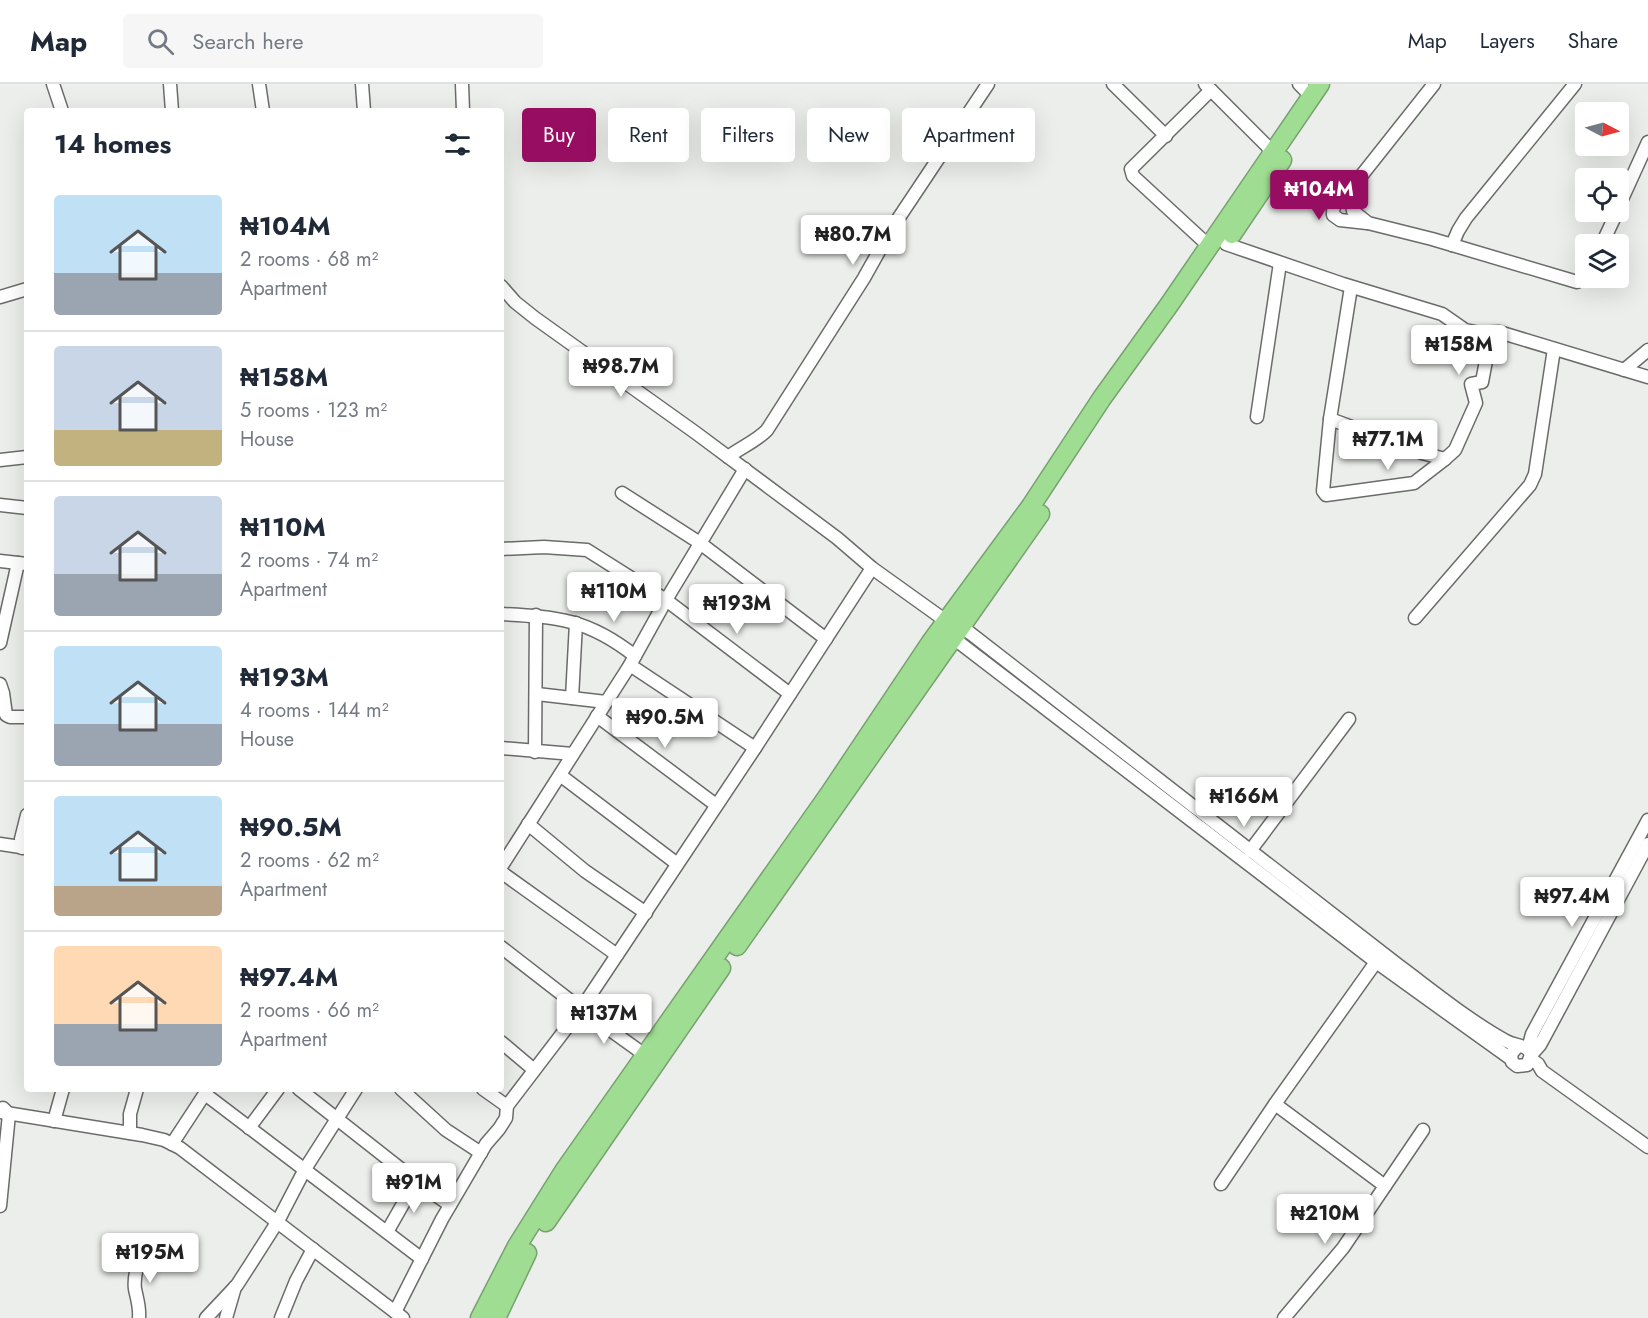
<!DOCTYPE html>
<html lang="en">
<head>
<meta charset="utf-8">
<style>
	:root { --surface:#fff; --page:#f6f6f7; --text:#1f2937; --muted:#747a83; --line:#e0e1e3; --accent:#970d62 }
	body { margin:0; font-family:Jost,sans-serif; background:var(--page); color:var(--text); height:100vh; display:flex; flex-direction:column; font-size:22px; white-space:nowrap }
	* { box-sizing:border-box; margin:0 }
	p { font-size:20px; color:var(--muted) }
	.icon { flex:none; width:33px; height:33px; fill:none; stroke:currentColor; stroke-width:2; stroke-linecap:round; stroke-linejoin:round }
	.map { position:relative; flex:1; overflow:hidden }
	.side { position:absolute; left:24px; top:24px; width:480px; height:984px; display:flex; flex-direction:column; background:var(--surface); border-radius:6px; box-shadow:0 6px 24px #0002 }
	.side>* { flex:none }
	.top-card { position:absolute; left:522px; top:24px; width:570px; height:54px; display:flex; gap:12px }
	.needle { width:39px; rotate:96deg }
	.buttons { position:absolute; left:1575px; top:18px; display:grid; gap:12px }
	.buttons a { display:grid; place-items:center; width:54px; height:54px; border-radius:6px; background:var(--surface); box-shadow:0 6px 24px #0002; font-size:30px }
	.price { position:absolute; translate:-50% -51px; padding:0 14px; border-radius:6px; background:#fff; color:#222; font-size:20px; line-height:39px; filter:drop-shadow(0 2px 3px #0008) }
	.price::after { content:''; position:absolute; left:50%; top:36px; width:18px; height:14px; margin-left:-9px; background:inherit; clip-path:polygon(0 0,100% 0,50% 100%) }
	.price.selected { background:var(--accent); color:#fff }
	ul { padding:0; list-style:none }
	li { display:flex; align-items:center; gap:18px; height:150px; padding:0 30px }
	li+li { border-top:2px solid var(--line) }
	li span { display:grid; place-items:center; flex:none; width:168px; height:120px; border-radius:6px; color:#555 }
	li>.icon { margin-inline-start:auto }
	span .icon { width:72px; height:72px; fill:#fffc; stroke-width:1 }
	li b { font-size:26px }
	h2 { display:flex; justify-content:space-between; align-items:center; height:72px; padding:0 30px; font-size:26px }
	.pill { padding:0 21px; border-radius:6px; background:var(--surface); box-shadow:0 6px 24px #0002; font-size:21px; line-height:54px }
	.pill.selected { background:var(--accent); color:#fff }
	header { display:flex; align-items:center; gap:36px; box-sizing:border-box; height:84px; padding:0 30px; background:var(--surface); border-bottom:2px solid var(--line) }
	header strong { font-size:28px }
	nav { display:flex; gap:33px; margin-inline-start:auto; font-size:21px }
	.search { width:420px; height:54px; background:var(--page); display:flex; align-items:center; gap:15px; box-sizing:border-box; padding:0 21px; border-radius:6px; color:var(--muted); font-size:22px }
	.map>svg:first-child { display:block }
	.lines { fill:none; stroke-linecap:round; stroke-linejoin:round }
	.minor-casing { stroke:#6a6c6a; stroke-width:15 }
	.highway-casing { stroke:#78a170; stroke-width:21 }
	.minor { stroke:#fff; stroke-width:12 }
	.highway { stroke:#9edd92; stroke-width:18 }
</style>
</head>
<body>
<header>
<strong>Map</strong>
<div class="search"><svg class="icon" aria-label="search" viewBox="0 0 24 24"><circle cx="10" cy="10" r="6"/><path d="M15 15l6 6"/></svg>Search here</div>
<nav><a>Map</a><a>Layers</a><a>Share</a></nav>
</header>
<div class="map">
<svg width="1648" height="1234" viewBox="0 0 1648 1234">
	<rect width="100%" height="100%" fill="#eceeeb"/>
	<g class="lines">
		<g class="minor-casing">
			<g id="minor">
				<polyline points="53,0 62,27"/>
				<polyline points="170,0 172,27"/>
				<polyline points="259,0 263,27"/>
				<polyline points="362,0 364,27"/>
				<polyline points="462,0 463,27"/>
				<polyline points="1113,0 1166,52"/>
				<polyline points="1205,0 1273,68"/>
				<polyline points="1299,0 1311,12"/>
				<polyline points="1350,106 1353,127 1368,139 1432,155 1577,198 1586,194"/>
				<polyline points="1618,124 1648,58"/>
				<path d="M1367,139l-27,-3 -7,-5c-1,-12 8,-18 17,-25l84,-106"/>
				<polyline points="1226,160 1343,200 1442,230 1465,246 1480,249 1499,248 1648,293"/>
				<polyline points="1602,160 1617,128"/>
				<polyline points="1452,161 1458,147 1466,134 1575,0"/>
				<polyline points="1209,162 1133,92 1131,85 1211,6"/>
				<polyline points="501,202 515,218 535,234 696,349 837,454 872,484 946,537"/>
				<polyline points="1351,203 1330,335 1422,369 1445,375"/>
				<polyline points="0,213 27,205"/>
				<polyline points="1624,286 1648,266"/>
				<polyline points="1257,333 1280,179"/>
				<polyline points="1330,335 1323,407 1326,411 1414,399 1445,375 1455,366 1476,319 1471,300 1482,298 1488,266 1463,249"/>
				<path d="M728,373c12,-9 30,-17 39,-27l97,-152 28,-50 96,-144"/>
				<polyline points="0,376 27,373"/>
				<polyline points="622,409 700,459 826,555"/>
				<polyline points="0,421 27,424"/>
				<polyline points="501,465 544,463 587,466 666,516 790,610"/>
				<polyline points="0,477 27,480"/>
				<path d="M501,530c57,3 87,5 134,42"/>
				<polyline points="1415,534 1530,401 1535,390 1554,265"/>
				<path d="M961,542l437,339c35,26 70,55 108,76 8,4 15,4 22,8l3,6 -4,10 -10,1 -5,-4 -1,-8 6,-7"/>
				<polyline points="952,553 1376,878 1511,975"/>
				<polyline points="0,559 18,479"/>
				<polyline points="630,581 755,664"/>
				<polyline points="0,600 3,609 6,631 10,633 27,633"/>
				<polyline points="537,610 606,618"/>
				<polyline points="572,614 576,539"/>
				<polyline points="597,632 716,721"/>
				<polyline points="501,664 573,670"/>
				<polyline points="535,668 536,531"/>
				<polyline points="560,691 676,779"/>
				<polyline points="528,740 585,787 646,829"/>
				<polyline points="0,760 27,764"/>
				<polyline points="22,764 21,755 27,731"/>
				<polyline points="1250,767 1349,635"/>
				<polyline points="501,783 630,581 666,516 745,385"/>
				<polyline points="501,788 617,871"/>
				<polyline points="501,863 581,925 645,971"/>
				<polyline points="501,958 533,985"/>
				<polyline points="1528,965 1532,950 1648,736"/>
				<polyline points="1531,971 1540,961 1648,760"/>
				<polyline points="1531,975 1538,980 1542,987 1648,1063"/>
				<polyline points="299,1005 416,1097 450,1121"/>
				<polyline points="401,1005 446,1046 481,1069"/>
				<polyline points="483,1005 507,1022"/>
				<polyline points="205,1010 422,1175"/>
				<polyline points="1275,1020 1385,1102"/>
				<polyline points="0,1028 142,1051 164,1056 180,1064 403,1234"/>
				<polyline points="54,1037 63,1005"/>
				<polyline points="249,1044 278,1005"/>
				<polyline points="130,1049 130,1030 137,1005"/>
				<polyline points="172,1060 208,1005"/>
				<polyline points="1221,1100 1275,1020 1376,878"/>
				<polyline points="0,1122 9,1030 3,1024"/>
				<polyline points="387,1148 416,1097"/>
				<polyline points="395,1228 442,1135 486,1060 499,1045 506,1034 507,1022 581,925 755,664 872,484"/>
				<path d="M139,1234c1,-11 -2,-19 -4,-29 -2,-15 5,-31 10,-44"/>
				<polyline points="206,1234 237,1201 248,1184 278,1137 305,1085 356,1005"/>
				<polyline points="226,1234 235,1203"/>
				<polyline points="281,1234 296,1197 313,1165"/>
				<polyline points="1284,1234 1343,1164 1423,1046"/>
			</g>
		</g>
		<g class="highway-casing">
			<g id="highway">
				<polyline points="1232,150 1282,76"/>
				<polyline points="737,862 1040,430"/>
				<polyline points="546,1138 721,884"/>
				<polyline points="480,1234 517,1162 564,1087 830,709 931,558 1031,422 1102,314 1169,221 1320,0"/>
				<polyline points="496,1234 527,1169"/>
			</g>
		</g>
		<use href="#minor" class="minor"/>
		<use href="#highway" class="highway"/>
	</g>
</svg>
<div class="buttons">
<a><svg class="needle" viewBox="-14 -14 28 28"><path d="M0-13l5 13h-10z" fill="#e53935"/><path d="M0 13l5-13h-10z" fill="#747a83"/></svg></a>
<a><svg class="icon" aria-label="locate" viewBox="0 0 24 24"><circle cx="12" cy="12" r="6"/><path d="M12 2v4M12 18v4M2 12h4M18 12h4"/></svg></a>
<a><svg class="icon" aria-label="layers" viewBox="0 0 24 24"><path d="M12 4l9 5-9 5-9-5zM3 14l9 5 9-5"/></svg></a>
</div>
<b class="price selected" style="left:1319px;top:137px">₦104M</b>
<b class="price" style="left:853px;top:182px">₦80.7M</b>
<b class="price" style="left:1459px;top:292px">₦158M</b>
<b class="price" style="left:621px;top:314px">₦98.7M</b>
<b class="price" style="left:1388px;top:387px">₦77.1M</b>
<b class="price" style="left:614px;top:539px">₦110M</b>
<b class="price" style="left:737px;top:551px">₦193M</b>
<b class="price" style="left:665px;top:665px">₦90.5M</b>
<b class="price" style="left:1244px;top:744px">₦166M</b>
<b class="price" style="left:1572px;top:844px">₦97.4M</b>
<b class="price" style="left:604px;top:961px">₦137M</b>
<b class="price" style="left:414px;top:1130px">₦91M</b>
<b class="price" style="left:1325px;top:1161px">₦210M</b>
<b class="price" style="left:150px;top:1200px">₦195M</b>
<div class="top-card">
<a class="pill selected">Buy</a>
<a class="pill">Rent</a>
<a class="pill">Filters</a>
<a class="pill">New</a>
<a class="pill">Apartment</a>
</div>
<section class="side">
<h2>14 homes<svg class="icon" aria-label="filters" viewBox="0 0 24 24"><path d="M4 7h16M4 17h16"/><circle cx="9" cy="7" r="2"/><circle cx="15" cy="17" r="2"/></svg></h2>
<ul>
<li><span style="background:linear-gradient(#bfe0f5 65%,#9aa5b1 0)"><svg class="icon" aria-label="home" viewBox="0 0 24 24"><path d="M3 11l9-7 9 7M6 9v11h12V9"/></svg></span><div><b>₦104M</b><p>2 rooms · 68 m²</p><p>Apartment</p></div></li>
<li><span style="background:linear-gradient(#c9d6e8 70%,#c2b280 0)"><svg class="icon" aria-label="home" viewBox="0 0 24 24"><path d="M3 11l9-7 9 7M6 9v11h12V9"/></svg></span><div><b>₦158M</b><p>5 rooms · 123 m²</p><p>House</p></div></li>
<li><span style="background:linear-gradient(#c9d6e8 65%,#9aa5b1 0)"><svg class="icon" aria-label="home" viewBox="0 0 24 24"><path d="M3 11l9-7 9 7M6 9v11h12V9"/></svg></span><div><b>₦110M</b><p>2 rooms · 74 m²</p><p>Apartment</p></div></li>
<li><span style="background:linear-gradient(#bfe0f5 65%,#9aa5b1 0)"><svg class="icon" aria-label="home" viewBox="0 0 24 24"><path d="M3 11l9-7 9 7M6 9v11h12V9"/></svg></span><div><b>₦193M</b><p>4 rooms · 144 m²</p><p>House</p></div></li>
<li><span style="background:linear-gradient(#bfe0f5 75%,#b9a48a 0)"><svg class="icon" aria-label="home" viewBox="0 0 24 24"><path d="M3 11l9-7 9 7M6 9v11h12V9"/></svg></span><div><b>₦90.5M</b><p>2 rooms · 62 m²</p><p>Apartment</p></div></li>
<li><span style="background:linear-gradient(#ffd9b3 65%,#9aa5b1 0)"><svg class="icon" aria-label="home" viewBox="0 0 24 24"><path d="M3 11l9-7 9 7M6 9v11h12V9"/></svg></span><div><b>₦97.4M</b><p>2 rooms · 66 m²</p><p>Apartment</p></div></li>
</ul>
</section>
</div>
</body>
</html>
